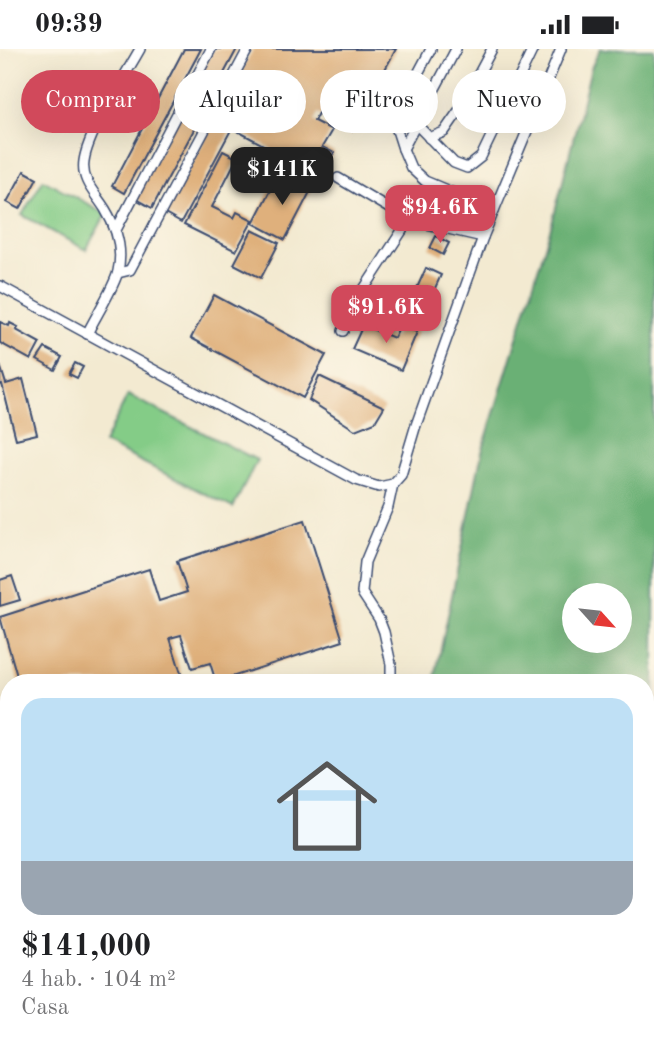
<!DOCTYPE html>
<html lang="es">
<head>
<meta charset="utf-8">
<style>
	:root { --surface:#fff; --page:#f2f2f2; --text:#202124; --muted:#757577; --line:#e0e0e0; --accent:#d1495b }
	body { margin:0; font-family:"Old Standard TT",serif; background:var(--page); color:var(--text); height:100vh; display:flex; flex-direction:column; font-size:26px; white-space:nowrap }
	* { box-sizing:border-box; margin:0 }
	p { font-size:23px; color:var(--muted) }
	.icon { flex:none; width:38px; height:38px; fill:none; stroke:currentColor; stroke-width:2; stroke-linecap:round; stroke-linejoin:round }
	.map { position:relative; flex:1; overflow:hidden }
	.panel { position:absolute; left:0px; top:625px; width:654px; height:387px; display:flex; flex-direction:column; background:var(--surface); border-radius:28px 28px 0 0; box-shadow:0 7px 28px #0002 }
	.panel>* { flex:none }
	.hud { position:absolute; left:21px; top:21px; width:612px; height:63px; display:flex; gap:14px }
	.needle { width:46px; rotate:117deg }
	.fabs { position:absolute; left:562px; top:534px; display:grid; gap:14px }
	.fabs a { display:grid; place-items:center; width:70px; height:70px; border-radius:50%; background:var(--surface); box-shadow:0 7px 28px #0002; font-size:35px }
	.price { position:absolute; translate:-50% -60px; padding:0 16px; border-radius:14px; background:var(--accent); color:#fff; font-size:23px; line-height:46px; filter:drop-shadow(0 2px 4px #0008) }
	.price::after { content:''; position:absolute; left:50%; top:42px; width:21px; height:16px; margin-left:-10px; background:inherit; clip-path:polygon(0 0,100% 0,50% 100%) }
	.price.current { background:#222; color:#fff }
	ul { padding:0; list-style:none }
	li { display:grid; align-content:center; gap:14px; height:371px; padding:0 21px }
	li+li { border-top:2px solid var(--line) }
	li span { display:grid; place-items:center; height:217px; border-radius:21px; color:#555 }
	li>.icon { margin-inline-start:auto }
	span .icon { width:126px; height:126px; fill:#fffc; stroke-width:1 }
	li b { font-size:30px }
	.tag { padding:0 24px; border-radius:32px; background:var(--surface); box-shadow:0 7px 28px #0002; font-size:24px; line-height:63px }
	.tag.current { background:var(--accent); color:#fff }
	.status { display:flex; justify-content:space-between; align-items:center; height:49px; padding:0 35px; background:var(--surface); direction:ltr }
	.status svg { height:19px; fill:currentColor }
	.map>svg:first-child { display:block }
	.green { fill:#84cc87; stroke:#507e72; stroke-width:2 }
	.forest { fill:#6bb074; stroke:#437069; stroke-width:2; fill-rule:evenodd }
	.building { fill:#dfb07c }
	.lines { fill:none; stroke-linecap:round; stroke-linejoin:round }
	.service-casing { stroke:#3b4b6f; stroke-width:12 }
	.service { stroke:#fff; stroke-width:9 }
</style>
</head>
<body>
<div class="status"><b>09:39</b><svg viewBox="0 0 49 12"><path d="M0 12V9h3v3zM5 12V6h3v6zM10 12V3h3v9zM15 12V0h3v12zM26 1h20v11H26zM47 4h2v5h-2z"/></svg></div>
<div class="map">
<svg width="654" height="1011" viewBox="0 0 654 1011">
	<rect width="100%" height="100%" fill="#fcf5e5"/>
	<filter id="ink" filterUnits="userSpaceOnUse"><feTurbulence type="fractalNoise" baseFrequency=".0143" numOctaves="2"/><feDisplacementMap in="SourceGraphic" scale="14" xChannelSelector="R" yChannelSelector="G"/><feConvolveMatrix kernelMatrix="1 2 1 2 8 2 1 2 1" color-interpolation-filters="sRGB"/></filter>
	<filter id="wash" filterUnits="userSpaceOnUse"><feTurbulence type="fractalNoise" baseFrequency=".00686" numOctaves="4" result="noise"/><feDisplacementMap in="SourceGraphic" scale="28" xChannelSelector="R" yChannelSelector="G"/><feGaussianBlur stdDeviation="1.57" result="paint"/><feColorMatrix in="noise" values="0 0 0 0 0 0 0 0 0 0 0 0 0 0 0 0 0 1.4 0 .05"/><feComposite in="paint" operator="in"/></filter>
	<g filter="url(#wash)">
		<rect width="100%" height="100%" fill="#f3ead1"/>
		<g class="green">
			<polygon points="43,130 106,165 86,201 22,166"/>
			<polygon points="128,346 257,411 233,459 104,394"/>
		</g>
		<g class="forest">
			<path d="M600,0h54v1011h-358l3,-8h347v-369l-212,-1 48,-230 70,-228 39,-156zM574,546h46v46h-46z"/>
			<polygon points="9,962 9,1003 129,1003 135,1011 0,1011 0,963"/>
			<polygon points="205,1003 256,1003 270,1011 201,1011"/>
		</g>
		<g id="blocks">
			<g class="building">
				<polygon points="184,0 201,0 124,144 112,137"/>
				<polygon points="214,0 237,0 152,159 134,149"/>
				<polygon points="253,0 396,0 352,82 318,64 314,72 332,81 322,98 334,104 321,127 232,79 181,174 165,165"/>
				<polygon points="223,102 237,109 212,158 234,169 237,163 253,171 236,202 184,176"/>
				<polygon points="24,122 37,129 20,160 7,153"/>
				<polygon points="279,124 311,141 285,191 253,174"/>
				<polygon points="252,181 279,194 261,229 234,215"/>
				<polygon points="436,187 449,194 443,206 430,199"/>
				<polygon points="426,219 441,226 426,259 411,252"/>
				<polygon points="214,246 326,306 303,349 191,289"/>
				<polygon points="0,273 9,277 10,274 18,278 16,281 40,294 31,311 0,294"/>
				<polygon points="363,276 394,289 400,276 417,283 401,321 352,300"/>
				<polygon points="45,299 62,308 55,321 37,311"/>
				<polygon points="75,314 83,318 77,329 69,325"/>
				<polygon points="0,316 6,335 23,330 37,385 16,390 2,335 0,336"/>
				<polygon points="319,327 384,358 375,373 355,381 309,351"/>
				<polygon points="305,471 343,592 216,633 210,614 192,619 181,586 170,589 184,634 19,634 0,568 149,520 159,552 187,543 177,512"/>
				<polygon points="12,527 20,551 0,557 0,531"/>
			</g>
		</g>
	</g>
	<g filter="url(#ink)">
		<use href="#blocks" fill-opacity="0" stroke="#3b4b6f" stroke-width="2"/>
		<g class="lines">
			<g class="service-casing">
				<g id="service">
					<polyline points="431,0 399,60 395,75 403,100 411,119 425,132 494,161"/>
					<polyline points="416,75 454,114 467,119 481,108 533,0"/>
					<polyline points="429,89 444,83 460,60 492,0"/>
					<polyline points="403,100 456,0"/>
					<polyline points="338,129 409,171 483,188"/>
					<polyline points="116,181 211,0"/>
					<polyline points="118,224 130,221 248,0"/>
					<polyline points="0,237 356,431 379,438 393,435"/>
					<polyline points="343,282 362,243 409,171"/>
					<path d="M87,285c7,-15 29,-50 31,-63 5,-22 -2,-44 -13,-62 -10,-16 -24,-28 -21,-48 4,-29 41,-85 56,-112"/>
					<polyline points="391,634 391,615 384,583 379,570 362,544 365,513 388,458 393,435 401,426 415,379 483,188 561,0"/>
					<polyline points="0,887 9,885"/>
				</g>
			</g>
			<use href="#service" class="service"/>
		</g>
	</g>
</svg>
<div class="fabs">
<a><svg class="needle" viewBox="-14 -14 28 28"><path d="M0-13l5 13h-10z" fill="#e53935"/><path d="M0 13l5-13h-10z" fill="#757577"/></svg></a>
</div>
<b class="price current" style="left:282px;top:158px">$141K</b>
<b class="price" style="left:440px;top:196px">$94.6K</b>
<b class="price" style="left:386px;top:296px">$91.6K</b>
<div class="hud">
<a class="tag current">Comprar</a>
<a class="tag">Alquilar</a>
<a class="tag">Filtros</a>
<a class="tag">Nuevo</a>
</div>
<section class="panel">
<ul>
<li><span style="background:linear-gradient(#bfe0f5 75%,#9aa5b1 0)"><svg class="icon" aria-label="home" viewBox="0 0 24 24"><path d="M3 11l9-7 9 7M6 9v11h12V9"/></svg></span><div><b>$141,000</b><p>4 hab. · 104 m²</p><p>Casa</p></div></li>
</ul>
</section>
</div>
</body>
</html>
